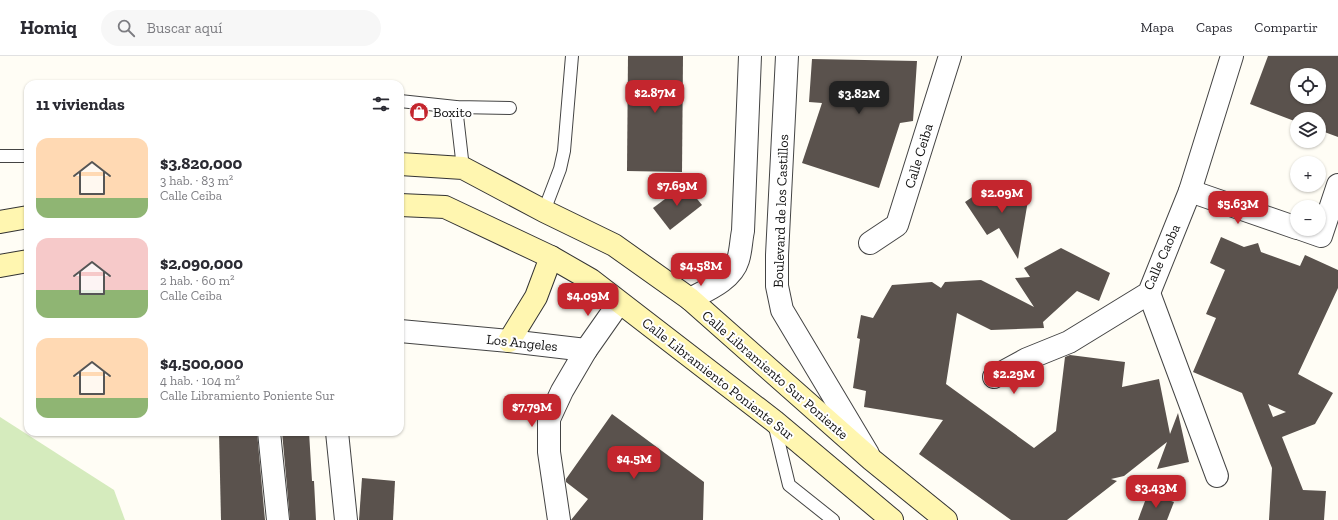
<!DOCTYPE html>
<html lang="es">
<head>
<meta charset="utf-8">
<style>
	:root { --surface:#fff; --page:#f7f7f7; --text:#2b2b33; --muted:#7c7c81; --line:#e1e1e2; --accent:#c4262e }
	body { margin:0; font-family:"Zilla Slab",serif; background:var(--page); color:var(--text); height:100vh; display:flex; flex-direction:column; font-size:15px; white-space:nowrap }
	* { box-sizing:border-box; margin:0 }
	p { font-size:13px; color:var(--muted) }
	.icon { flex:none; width:22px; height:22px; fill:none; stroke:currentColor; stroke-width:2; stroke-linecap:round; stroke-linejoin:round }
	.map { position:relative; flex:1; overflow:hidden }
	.drawer { position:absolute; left:24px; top:24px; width:380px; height:356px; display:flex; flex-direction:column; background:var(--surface); border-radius:12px; box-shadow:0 1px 3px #0004 }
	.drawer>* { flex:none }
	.controls { position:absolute; left:1290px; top:12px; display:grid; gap:8px }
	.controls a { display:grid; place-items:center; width:36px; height:36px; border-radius:50%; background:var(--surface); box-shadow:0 1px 3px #0004; font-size:20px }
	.price { position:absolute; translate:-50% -34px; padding:0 9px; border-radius:8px; background:var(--accent); color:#fff; font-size:13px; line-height:26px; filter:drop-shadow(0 1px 2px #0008) }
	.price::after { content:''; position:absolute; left:50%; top:24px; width:12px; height:9px; margin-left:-6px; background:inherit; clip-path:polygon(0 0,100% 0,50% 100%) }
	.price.on { background:#222; color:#fff }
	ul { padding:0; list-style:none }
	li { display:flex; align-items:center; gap:12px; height:100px; padding:0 12px }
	li span { display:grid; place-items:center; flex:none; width:112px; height:80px; border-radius:12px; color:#555 }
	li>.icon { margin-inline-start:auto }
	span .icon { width:48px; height:48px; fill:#fffc; stroke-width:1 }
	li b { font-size:17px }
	h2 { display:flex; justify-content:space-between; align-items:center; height:48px; padding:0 12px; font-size:17px }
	header { display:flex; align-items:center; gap:24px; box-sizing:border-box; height:56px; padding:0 20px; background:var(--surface); border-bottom:1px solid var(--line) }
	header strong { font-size:19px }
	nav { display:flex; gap:22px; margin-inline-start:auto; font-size:14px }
	.search { width:280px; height:36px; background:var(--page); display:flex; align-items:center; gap:10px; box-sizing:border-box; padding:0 14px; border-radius:22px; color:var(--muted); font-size:15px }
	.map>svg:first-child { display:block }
	.green { fill:#d5ebbd }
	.building { fill:#5a524d; fill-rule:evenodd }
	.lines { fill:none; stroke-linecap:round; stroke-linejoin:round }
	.service-casing { stroke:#444; stroke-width:14 }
	.minor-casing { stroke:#444; stroke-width:24 }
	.tertiary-casing { stroke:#444; stroke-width:24 }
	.secondary-casing { stroke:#333; stroke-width:24 }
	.service { stroke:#fff; stroke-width:12 }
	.minor { stroke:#fff; stroke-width:22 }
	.tertiary { stroke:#fff; stroke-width:22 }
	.secondary { stroke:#fff6b0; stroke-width:22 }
	.labels { text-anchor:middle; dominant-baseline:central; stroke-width:4; stroke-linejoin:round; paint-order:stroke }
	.poi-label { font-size:14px; fill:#111; stroke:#fff; text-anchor:start }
	.street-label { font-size:14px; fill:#111; stroke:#fff }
</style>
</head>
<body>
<header>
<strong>Homiq</strong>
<div class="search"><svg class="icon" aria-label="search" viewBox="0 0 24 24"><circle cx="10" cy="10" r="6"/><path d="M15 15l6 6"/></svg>Buscar aquí</div>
<nav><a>Mapa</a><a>Capas</a><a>Compartir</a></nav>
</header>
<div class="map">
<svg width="1338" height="464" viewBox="0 0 1338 464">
	<rect width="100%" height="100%" fill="#fffdf5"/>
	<polygon class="green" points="0,361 114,434 125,464 0,464"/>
	<g class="building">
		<polygon points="628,0 683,0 682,116 627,115"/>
		<path d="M1268,0h70v81l-19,-7v-11h-22v3l-47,-18zM1297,19h22v22h-22z"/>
		<polygon points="812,3 917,5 913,65 900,67 879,132 802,107 822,47 809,46"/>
		<polygon points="1031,127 1018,203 999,172 987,179 965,146 990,129 1002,146"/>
		<polygon points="685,128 702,149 670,174 653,152"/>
		<path d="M1221,181l23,10 14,-4 3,9 39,14 5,-11 33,15v18l-40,86 35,19 -18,31 -33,13 21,53 23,1 -2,29h-55l3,-52 -30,-75 -49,-21 23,-54 -10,-4 19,-44 -15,-7zM1268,348l18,8 -13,5z"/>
		<polygon points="1061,192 1110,217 1099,245 1077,235 1043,266 1044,272 991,274 957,257 946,328 1034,392 1056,375 1065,301 1070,299 1125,306 1122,331 1159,323 1170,378 1178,357 1189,406 1157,413 1167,386 1124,420 1111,423 1117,425 1067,464 1011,464 919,398 943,364 864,351 866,335 853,332 860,283 857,282 861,259 873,262 892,229 932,226 941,232 945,226 981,224 1034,251 1015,222 1030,221 1024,212"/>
		<polygon points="612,358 704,426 703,464 571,464 588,443 566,426 566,423"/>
		<polygon points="219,376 257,376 265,464 221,464"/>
		<polygon points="282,376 309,376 312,425 314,425 316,464 290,464"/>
		<polygon points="362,422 395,425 393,464 359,464"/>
		<polygon points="1148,437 1174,446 1167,464 1138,464"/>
	</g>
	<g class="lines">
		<g class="service-casing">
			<g id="service">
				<polyline points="400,45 456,51 510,52"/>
				<polyline points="456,51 463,112"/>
				<polyline points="0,100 28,100"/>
				<polyline points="544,155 560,113 564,95 572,0"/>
				<polyline points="774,367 789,429 833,464"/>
			</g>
		</g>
		<g class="minor-casing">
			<g id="minor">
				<polyline points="1190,135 1297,172"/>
				<polyline points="1301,173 1321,180 1338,129"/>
				<polyline points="870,187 897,169 950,0"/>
				<polyline points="1149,237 1217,420"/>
				<polyline points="400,275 509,285 586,294"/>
				<polyline points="994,321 1027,303 1069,286 1149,237 1190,135 1232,0"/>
				<polyline points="269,376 278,464"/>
				<polyline points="337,376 346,464"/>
				<polyline points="559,464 549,396 549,363 562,335 586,294 619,247"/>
			</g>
		</g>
		<g class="tertiary-casing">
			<g id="tertiary">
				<polyline points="787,0 777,199 777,230 782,254 868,398"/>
				<path d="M690,243c17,-9 42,-19 48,-39 3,-9 3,-20 5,-29l7,-175"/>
			</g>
		</g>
		<g class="secondary-casing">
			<g id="secondary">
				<polyline points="400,108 463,112 544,155 614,189 690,243 872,404 946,464"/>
				<polyline points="400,149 445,151 551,201 591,224 774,365 892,464"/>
				<polyline points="0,166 28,161"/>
				<polyline points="0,210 28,205"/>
				<polyline points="509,285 536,241 551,201"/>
			</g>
		</g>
		<use href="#service" class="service"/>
		<use href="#minor" class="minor"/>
		<use href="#tertiary" class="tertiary"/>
		<use href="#secondary" class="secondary"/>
	</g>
	<defs>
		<g id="shop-disc" transform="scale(1)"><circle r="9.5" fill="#c4262e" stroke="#fff"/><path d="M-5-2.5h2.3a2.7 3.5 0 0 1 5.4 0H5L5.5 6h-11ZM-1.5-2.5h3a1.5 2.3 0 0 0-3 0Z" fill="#fff"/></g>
	</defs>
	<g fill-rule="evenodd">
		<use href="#shop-disc" x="419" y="56"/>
	</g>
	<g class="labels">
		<g class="poi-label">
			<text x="433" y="56">Boxito</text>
		</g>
		<g class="street-label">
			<text transform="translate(919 100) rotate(-73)">Calle Ceiba</text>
			<text transform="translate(781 155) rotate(-88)">Boulevard de los Castillos</text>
			<text transform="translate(1162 201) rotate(-66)">Calle Caoba</text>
			<text transform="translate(522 287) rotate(6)">Los Angeles</text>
			<text transform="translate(775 319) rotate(41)">Calle Libramiento Sur Poniente</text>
			<text transform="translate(718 323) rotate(38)">Calle Libramiento Poniente Sur</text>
		</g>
	</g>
</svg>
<div class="controls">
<a><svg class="icon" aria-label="locate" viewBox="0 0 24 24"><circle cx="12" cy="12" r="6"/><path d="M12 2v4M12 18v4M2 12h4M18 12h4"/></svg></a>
<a><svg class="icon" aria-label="layers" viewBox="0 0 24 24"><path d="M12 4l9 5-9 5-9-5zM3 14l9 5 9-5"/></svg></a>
<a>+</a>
<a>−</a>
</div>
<b class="price" style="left:655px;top:58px">$2.87M</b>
<b class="price on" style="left:859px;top:59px">$3.82M</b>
<b class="price" style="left:677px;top:151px">$7.69M</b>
<b class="price" style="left:1002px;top:158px">$2.09M</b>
<b class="price" style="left:1238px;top:169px">$5.63M</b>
<b class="price" style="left:701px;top:231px">$4.58M</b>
<b class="price" style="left:588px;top:261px">$4.09M</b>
<b class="price" style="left:1014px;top:339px">$2.29M</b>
<b class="price" style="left:532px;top:372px">$7.79M</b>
<b class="price" style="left:634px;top:424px">$4.5M</b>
<b class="price" style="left:1156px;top:453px">$3.43M</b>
<section class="drawer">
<h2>11 viviendas<svg class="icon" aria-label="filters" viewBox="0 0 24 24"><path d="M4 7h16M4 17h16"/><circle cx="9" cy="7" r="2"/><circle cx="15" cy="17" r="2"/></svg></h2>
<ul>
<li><span style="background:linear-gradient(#ffd9b3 75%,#8fb573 0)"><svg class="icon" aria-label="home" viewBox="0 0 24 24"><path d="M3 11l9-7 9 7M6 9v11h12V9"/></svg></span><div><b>$3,820,000</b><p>3 hab. · 83 m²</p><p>Calle Ceiba</p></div></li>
<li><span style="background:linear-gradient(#f6c9c9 65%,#8fb573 0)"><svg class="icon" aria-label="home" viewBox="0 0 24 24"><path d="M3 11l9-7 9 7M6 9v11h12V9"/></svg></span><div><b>$2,090,000</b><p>2 hab. · 60 m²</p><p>Calle Ceiba</p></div></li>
<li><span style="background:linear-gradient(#ffd9b3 75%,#8fb573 0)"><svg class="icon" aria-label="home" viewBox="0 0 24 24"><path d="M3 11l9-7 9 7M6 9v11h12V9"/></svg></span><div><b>$4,500,000</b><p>4 hab. · 104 m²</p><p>Calle Libramiento Poniente Sur</p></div></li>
</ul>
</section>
</div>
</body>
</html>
